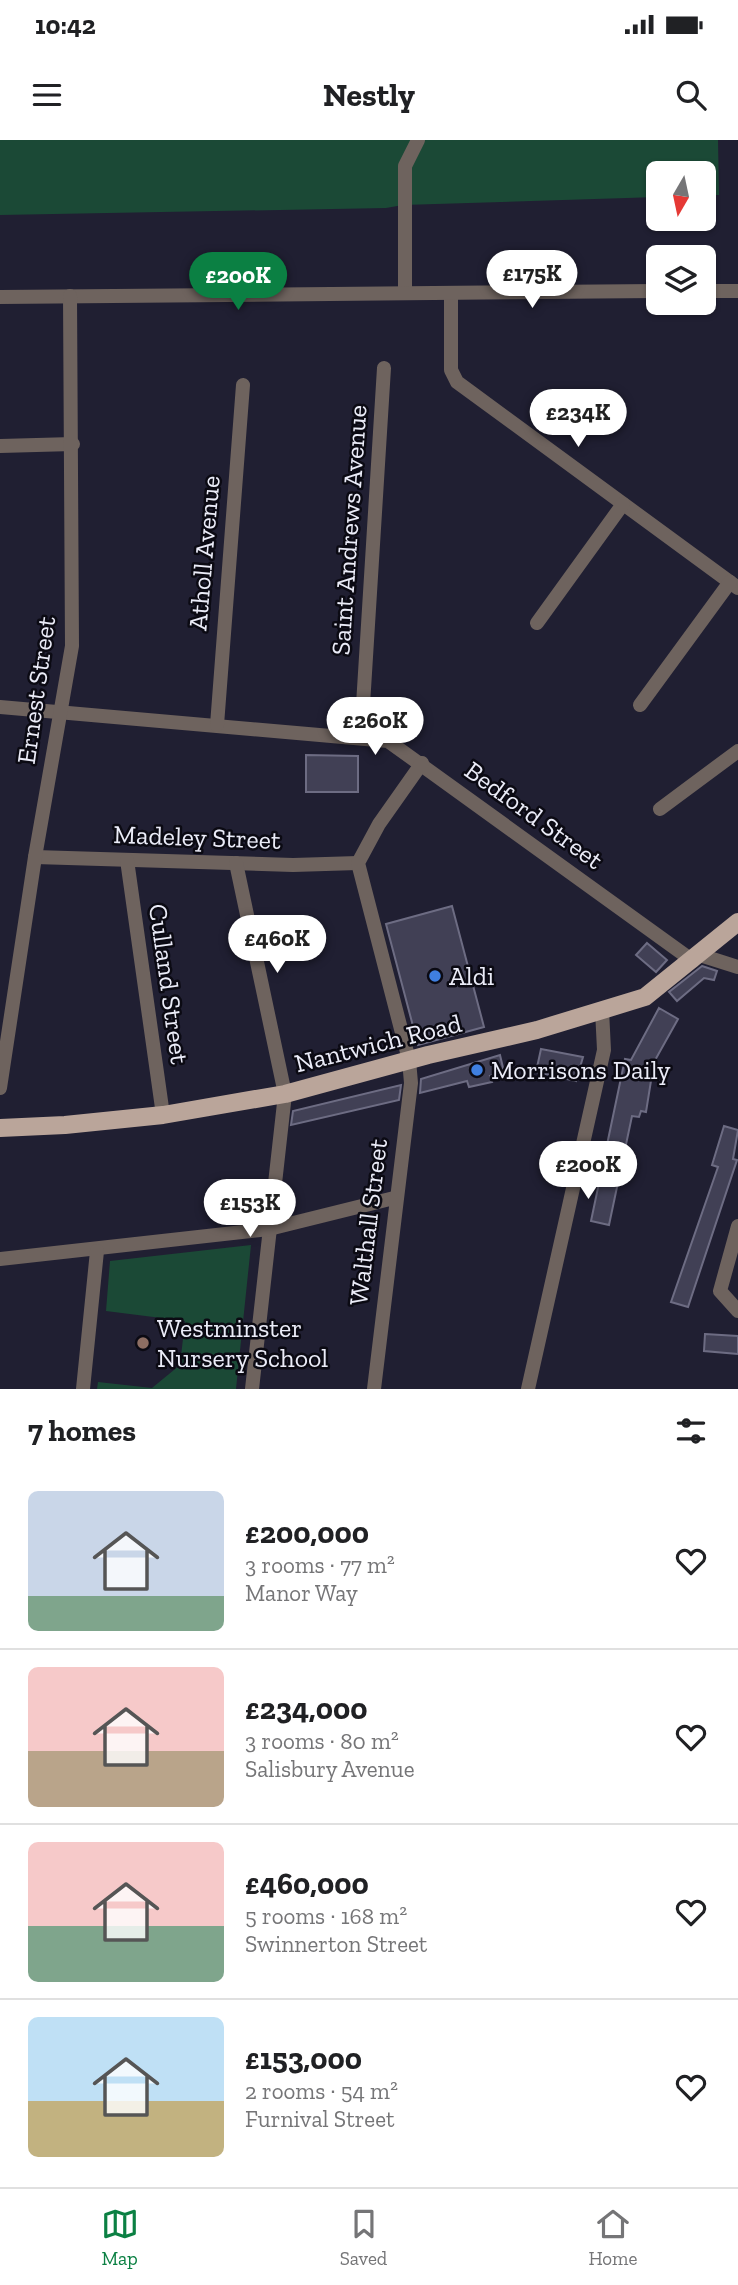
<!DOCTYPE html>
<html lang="en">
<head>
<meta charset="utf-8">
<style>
	:root { --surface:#fff; --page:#f2f2f2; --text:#202124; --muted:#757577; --line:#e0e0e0; --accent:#0b8043 }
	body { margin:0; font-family:"Zilla Slab",serif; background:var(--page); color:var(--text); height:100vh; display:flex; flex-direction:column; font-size:26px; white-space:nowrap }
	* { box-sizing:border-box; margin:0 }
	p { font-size:23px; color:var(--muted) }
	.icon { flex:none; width:38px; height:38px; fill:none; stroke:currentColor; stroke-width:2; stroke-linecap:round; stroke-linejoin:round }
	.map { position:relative; height:1249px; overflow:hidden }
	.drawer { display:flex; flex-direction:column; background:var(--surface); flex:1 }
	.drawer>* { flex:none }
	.needle { width:46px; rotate:189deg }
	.fabs { position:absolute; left:646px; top:21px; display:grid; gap:14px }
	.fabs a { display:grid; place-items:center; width:70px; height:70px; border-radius:10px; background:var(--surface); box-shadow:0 2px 5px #0004; font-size:35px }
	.price { position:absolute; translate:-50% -60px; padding:0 16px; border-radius:24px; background:#fff; color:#222; font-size:23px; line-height:46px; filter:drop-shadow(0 2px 4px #0008) }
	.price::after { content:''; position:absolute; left:50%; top:42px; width:21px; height:16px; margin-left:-10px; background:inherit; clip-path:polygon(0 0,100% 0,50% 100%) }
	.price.active { background:var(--accent); color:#fff }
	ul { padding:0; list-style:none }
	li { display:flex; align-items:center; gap:21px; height:175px; padding:0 28px }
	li+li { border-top:2px solid var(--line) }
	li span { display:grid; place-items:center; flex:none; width:196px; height:140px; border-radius:10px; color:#555 }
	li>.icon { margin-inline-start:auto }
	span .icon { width:84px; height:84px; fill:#fffc; stroke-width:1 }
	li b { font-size:30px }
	h2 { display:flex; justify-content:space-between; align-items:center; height:84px; padding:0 28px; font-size:30px }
	.status { display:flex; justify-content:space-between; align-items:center; height:49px; padding:0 35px; background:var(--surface); direction:ltr }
	.status svg { height:19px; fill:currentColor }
	header { display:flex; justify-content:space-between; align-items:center; height:91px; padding:0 28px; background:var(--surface); font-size:32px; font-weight:800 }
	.dock { display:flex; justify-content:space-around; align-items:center; height:98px; border-top:2px solid var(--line); background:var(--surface); font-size:19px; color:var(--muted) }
	.dock a { display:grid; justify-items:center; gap:4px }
	.dock .active { color:var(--accent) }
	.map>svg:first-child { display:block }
	.green { fill:#1b4936 }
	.building { fill:#414055; stroke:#6d6c83; stroke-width:2 }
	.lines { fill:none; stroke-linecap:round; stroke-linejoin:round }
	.street { stroke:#6e635e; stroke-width:14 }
	.primary { stroke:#baa59a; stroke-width:18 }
	.shop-dot { fill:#3f7fe0; stroke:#0b0a13; stroke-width:2.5 }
	.education-dot { fill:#8d6e63; stroke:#0b0a13; stroke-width:2.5 }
	.labels { text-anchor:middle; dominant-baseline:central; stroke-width:5; stroke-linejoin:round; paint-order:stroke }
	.street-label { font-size:26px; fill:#ebecf8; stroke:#0b0a13 }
	.poi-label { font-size:26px; fill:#ebecf8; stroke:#0b0a13; text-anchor:start }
</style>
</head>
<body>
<div class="status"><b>10:42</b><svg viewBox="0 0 49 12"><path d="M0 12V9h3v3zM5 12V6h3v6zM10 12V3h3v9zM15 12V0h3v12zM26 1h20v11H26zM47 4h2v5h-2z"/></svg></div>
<header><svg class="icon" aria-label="menu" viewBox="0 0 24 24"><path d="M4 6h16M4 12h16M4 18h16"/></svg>Nestly<svg class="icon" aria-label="search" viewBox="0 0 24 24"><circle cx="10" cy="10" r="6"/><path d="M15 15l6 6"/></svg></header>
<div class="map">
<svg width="738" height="1249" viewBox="0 0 738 1249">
	<rect width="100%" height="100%" fill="#201f32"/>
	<g class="green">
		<polygon points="0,0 718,0 719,55 704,55 704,33 658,33 658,57 403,65 386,68 0,75"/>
		<polygon points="251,1105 236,1249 97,1249 98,1242 152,1248 180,1225 185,1181 106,1171 110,1121"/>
	</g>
	<g class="building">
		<polygon points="306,615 358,616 358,652 306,652"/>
		<polygon points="452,766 484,887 418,905 386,784"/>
		<polygon points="647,803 667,820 656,832 636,815"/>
		<polygon points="702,826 717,831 714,840 704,838 677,861 669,852"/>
		<polygon points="659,868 678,879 654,922 646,972 641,971 639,977 632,976 609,1085 591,1081 625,919 631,920"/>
		<polygon points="541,909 583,917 576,941 536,932"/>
		<polygon points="500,915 504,932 490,936 492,942 469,947 467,941 420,953 421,939"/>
		<polygon points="401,945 399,960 291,985 293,971"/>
		<polygon points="724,986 738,990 733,1019 737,1020 688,1167 671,1162 718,1027 712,1025"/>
		<polygon points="705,1194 738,1196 738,1214 704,1211"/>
	</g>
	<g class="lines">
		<g class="street">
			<polyline points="704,151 738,151"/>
			<polyline points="405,153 405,26 418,0"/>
			<polyline points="451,153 451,230 457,242 738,448"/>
			<polyline points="0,157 658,151"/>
			<polyline points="0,306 73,304"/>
			<polyline points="537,483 623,364"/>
			<polyline points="640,565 730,442"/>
			<polyline points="0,567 388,601 693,821"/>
			<polyline points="217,585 243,245"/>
			<polyline points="361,597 384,228"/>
			<polyline points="660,669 738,611"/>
			<polyline points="35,717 293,725 358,723"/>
			<polyline points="127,720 163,975"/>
			<polyline points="236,723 285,954 252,1249"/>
			<polyline points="700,815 738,827"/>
			<polyline points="0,948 35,717 72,506 70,156"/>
			<polyline points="738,1086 720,1151 738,1171"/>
			<polyline points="0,1119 269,1089 394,1058"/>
			<polyline points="83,1249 97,1111"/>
			<polyline points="374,1249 411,943 409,920 358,723 379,684 422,623"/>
			<polyline points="528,1249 604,910 602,870"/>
		</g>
		<polyline class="primary" points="0,988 65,985 163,975 285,954 428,915 537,890 645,857 738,782"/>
	</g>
	<g class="shop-dot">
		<circle cx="435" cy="836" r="7"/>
		<circle cx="477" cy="930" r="7"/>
	</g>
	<circle class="education-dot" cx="143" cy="1203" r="7"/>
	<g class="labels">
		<g class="street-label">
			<text transform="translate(349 390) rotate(-86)">Saint Andrews Avenue</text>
			<text transform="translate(204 413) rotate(-85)">Atholl Avenue</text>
			<text transform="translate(36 550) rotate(-82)">Ernest Street</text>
			<text transform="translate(534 675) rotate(36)">Bedford Street</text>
			<text transform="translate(197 697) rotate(2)">Madeley Street</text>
			<text transform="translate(169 844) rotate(82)">Culland Street</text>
			<text transform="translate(378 903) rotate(-14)">Nantwich Road</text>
			<text transform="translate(368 1082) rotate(-83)">Walthall Street</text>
		</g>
		<g class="poi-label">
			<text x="449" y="836">Aldi</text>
			<text x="491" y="930">Morrisons Daily</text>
			<text x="157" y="1188">Westminster<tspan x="157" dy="30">Nursery School</tspan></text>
		</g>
	</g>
</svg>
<div class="fabs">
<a><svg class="needle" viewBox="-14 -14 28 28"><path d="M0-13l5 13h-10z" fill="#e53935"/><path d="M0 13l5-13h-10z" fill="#757577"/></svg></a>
<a><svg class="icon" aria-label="layers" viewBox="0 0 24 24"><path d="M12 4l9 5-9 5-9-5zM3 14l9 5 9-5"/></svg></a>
</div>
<b class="price" style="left:532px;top:170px">£175K</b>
<b class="price active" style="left:238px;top:172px">£200K</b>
<b class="price" style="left:578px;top:309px">£234K</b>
<b class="price" style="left:375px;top:617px">£260K</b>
<b class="price" style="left:277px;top:835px">£460K</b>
<b class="price" style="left:588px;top:1061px">£200K</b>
<b class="price" style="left:250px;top:1099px">£153K</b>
</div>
<section class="drawer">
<h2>7 homes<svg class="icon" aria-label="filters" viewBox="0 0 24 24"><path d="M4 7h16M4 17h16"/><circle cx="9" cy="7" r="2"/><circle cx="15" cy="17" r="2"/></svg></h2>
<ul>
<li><span style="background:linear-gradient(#c9d6e8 75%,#7fa58c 0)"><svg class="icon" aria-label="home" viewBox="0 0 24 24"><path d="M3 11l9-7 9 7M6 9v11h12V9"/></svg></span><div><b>£200,000</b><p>3 rooms · 77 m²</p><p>Manor Way</p></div><svg class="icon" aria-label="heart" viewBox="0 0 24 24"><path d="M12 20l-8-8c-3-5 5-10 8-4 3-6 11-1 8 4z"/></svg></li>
<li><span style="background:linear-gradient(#f6c9c9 60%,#b9a48a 0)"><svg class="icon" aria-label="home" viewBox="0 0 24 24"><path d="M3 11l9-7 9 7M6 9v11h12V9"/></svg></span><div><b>£234,000</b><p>3 rooms · 80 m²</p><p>Salisbury Avenue</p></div><svg class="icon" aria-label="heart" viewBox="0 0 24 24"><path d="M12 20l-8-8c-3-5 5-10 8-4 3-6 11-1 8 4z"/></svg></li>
<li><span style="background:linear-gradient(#f6c9c9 60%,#7fa58c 0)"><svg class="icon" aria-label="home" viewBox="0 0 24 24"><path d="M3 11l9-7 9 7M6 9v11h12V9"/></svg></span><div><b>£460,000</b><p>5 rooms · 168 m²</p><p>Swinnerton Street</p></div><svg class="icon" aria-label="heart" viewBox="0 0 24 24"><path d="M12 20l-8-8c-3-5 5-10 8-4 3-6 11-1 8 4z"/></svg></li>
<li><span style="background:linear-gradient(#bfe0f5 60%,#c2b280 0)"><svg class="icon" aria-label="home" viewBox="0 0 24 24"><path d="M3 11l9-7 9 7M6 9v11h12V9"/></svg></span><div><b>£153,000</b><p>2 rooms · 54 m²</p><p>Furnival Street</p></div><svg class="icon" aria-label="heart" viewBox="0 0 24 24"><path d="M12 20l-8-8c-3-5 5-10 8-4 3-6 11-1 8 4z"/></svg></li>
</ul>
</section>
<nav class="dock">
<a class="active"><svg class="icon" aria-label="map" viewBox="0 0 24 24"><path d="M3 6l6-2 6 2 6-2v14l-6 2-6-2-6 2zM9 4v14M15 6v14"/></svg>Map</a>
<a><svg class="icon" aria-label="saved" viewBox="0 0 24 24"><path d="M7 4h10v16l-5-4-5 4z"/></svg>Saved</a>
<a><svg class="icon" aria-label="home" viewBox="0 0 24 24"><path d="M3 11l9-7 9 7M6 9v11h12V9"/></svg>Home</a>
</nav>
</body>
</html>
